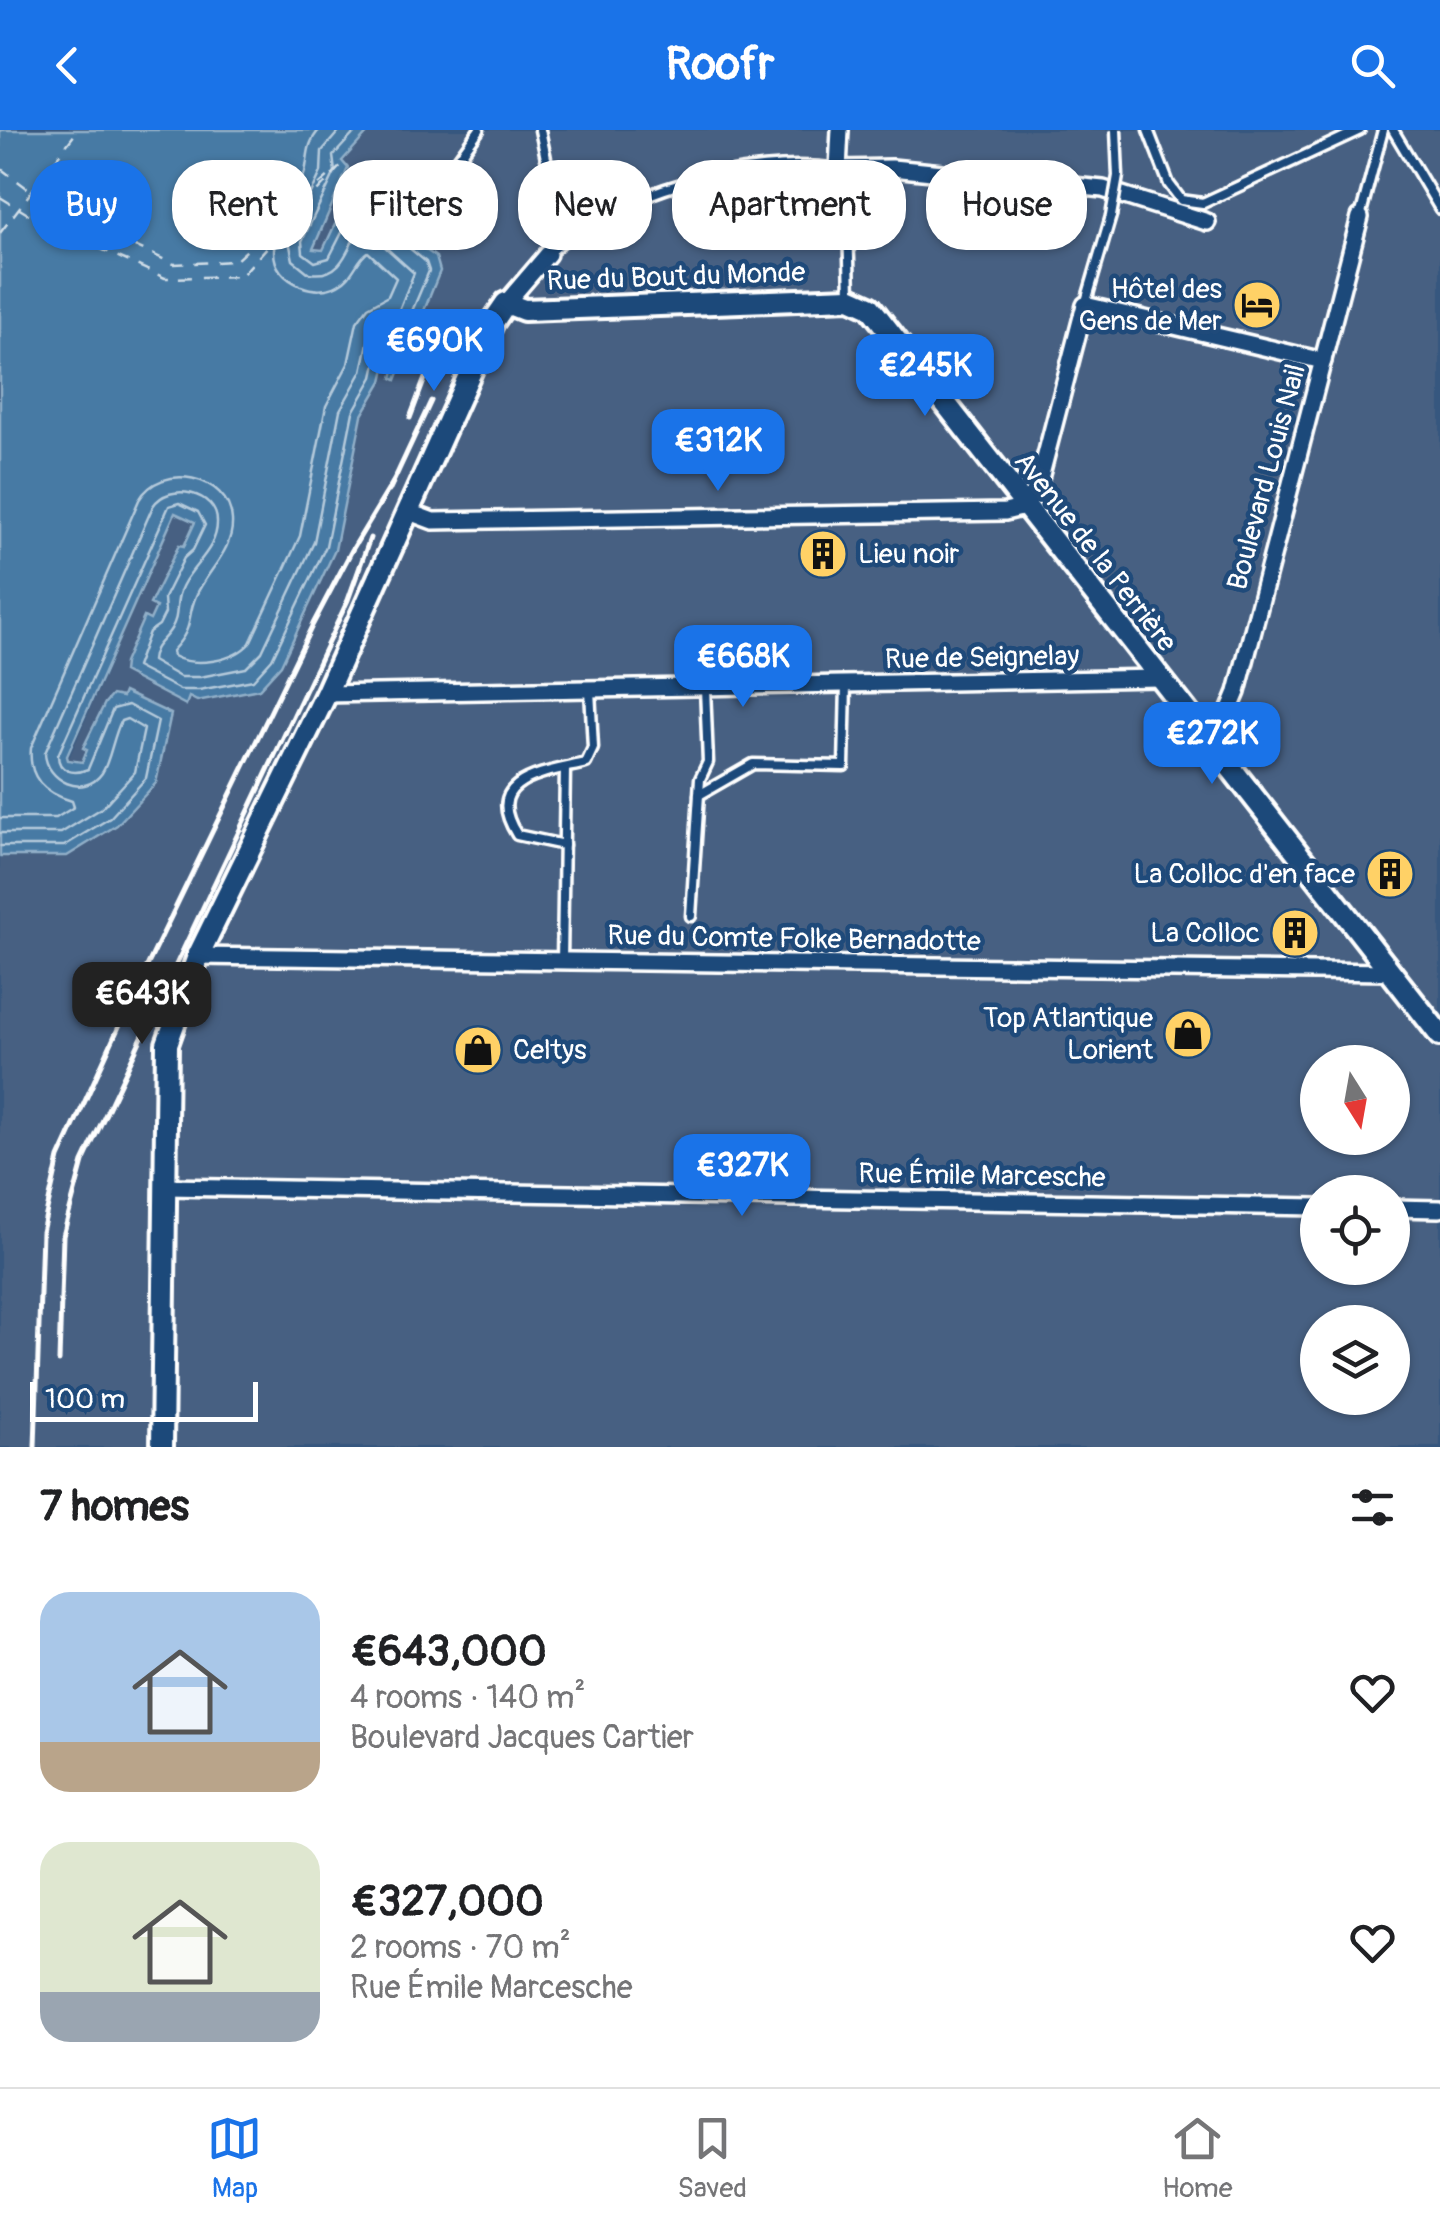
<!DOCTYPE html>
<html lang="en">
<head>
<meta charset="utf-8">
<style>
	:root { --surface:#fff; --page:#f2f2f2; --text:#202124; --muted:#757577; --line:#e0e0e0; --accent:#1a73e8 }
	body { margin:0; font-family:Pangolin,sans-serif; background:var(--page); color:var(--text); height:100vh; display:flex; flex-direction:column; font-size:38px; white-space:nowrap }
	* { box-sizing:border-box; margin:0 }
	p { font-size:32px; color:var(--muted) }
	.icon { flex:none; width:55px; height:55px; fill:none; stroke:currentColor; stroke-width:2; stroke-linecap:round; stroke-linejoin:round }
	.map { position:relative; height:1317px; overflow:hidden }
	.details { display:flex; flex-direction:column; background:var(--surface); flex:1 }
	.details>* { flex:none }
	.banner { position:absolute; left:30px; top:30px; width:1380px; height:90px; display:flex; gap:20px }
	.needle { width:65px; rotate:169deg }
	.controls { position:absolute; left:1300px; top:915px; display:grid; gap:20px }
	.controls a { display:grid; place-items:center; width:110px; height:110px; border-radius:50%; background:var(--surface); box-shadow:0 2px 8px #0004; font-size:50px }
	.scale { position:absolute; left:30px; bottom:25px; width:228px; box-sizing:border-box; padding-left:10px; border:5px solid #fff; border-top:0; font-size:28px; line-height:35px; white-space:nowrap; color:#fff; -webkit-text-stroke:8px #1f4a7a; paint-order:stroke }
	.price { position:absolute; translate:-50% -85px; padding:0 22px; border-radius:20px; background:var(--accent); color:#fff; font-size:32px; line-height:65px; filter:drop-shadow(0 2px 5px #0008) }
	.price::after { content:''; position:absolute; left:50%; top:60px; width:30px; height:22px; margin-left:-15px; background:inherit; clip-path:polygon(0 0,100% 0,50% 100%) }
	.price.on { background:#222; color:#fff }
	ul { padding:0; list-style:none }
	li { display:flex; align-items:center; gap:30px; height:250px; padding:0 40px }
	li span { display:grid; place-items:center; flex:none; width:280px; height:200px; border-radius:30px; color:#555 }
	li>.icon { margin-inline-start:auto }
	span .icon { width:120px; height:120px; fill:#fffc; stroke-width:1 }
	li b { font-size:42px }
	h2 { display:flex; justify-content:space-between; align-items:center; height:120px; padding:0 40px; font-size:42px }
	.pill { padding:0 35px; border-radius:40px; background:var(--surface); box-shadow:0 2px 8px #0004; font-size:35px; line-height:90px }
	.pill.on { background:var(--accent); color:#fff }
	header { display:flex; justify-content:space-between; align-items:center; height:130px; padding:0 40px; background:var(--accent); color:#fff; font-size:45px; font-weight:800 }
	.tabs { display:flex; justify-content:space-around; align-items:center; height:140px; border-top:2px solid var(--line); background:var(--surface); font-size:28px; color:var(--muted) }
	.tabs a { display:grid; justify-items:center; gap:5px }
	.tabs .on { color:var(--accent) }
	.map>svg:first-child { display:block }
	.built { fill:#466082; fill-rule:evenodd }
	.water { fill:#477aa4; stroke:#91afc8; stroke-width:2.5 }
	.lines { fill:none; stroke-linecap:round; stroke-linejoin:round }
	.shore { stroke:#b5cadb; stroke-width:2.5 }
	.ferry { stroke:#d1dee8; stroke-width:2.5; stroke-dasharray:12 10; stroke-linecap:butt }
	.service-casing { stroke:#fff; stroke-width:15 }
	.minor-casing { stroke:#fff; stroke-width:22 }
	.tertiary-casing { stroke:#fff; stroke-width:28 }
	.service { stroke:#1f4a7a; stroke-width:8 }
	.minor { stroke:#1f4a7a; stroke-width:15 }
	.tertiary { stroke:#1f4a7a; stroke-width:20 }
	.rail { stroke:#fff; stroke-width:5 }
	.service-bridge-casing { stroke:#fff; stroke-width:15; stroke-linecap:butt }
	.service-bridge { stroke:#1f4a7a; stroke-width:8 }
	.labels { text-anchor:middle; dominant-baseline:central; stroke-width:9; stroke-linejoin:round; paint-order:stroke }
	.street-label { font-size:28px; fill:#fff; stroke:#1f4a7a }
	.poi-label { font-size:28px; fill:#fff; stroke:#1f4a7a; text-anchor:end }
</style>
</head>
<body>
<header><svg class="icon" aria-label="back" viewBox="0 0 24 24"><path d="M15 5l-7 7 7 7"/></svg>Roofr<svg class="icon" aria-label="search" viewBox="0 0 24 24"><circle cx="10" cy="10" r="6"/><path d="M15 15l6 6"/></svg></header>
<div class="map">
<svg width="1440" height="1317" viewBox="0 0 1440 1317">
	<rect width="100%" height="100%" fill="#36577f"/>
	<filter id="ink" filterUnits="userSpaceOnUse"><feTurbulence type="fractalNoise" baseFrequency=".01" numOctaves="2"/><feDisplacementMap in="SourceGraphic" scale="20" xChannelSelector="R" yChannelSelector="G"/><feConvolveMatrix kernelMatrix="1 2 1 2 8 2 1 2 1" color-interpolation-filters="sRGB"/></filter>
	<g filter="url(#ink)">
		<path class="built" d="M370,0h1070v1317h-1440v-591h67l104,-142 -46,-21 -41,55 4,2 -6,12 -14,-2 107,-248 160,37 27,-134 20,-34 11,-47 10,1 -10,43 43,-121 -83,-70 -30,63 -10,-1 29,-88zM179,415l5,2 2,158 -41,-87 5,2 7,-13 -6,-4zM1318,932h74v76h-74zM1318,1062h74v76h-74zM1318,1192h74v76h-74z"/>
		<polygon class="water" points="0,0 370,0 342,31 348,38 313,119 323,120 353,56 416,113 436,127 440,141 396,250 392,248 403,206 393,204 382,251 362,285 335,420 281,535 259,559 197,571 189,567 186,575 123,542 124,533 144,487 150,490 156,477 150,474 179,415 184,416 195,392 175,383 67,626 68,630 82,632 87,620 83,618 105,573 112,565 122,567 124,562 171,584 156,653 117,695 67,726 0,726"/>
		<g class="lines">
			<g class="shore">
				<path d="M0,688h56l18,-11 -2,-6c-28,-8 -44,-23 -41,-53l108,-248c22,-39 90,-25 93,20 2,30 -25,51 -36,76 -10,23 -1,31 -24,55l1,5c22,12 61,5 77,-13l50,-107 26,-130 22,-42 9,-42 11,-15 20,-11 8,-18 -28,-26c-12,8 -14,25 -30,33 -11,6 -25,6 -37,1 -58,-25 -6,-79 4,-114 4,-17 1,-27 14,-42"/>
				<path d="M0,703h61l41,-25 33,-36 9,-43 -17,-10 -6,2c-8,16 -11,40 -19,52 -18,26 -56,8 -57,-20l108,-247c16,-25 65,-14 64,17 0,31 -34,47 -39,76 -2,11 0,19 -7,30 -8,13 -18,16 -19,32l28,16h20l46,-9 16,-16 52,-110 26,-132 22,-39 9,-43 11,-13 17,-5 15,-37 -51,-46 -5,2c-11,24 -18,49 -49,44l-16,-13 -4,-19 32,-69 1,-21 18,-21"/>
				<path d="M0,716h64l46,-28 36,-40 12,-57 -30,-16 -15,4 -25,60c-14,6 -30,3 -30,-14l111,-249 10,-3 19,9 7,13 -12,25 -9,8 -20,40 1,15 -6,12 -10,7 -13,35 44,23h19l54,-10 19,-21 54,-113 27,-134 20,-35 10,-45 7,-7 17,-2 22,-52 -3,-9 -67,-56 -5,3 -25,49 -14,4 -12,-9 -1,-12 33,-69 -2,-16 24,-26"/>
			</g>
			<g class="ferry">
				<polyline points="0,38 58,81 174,134 235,131 333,42"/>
				<polyline points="0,67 41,92 165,148 241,146 345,31"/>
				<polyline points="0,103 78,0"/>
			</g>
			<g class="service-casing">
				<g id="service">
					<polyline points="540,0 559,90 570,104"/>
					<polyline points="1148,0 1169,54 1181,70 1203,73 1360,0"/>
					<polyline points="1393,0 1440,79"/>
					<polyline points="429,69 479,0"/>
					<polyline points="1360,87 1383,0"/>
					<path d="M548,124c66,-62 201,-99 290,-85l9,21 3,104"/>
					<polyline points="1085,175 1111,86"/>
					<polyline points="699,665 753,634 844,636 846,555"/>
					<path d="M564,715l-47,-10c-36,-57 28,-62 69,-72l7,-15 -3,-58"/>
					<polyline points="691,786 700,649 708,632 705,558"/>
					<polyline points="562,831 565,638"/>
				</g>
			</g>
			<g class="minor-casing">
				<g id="minor">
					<polyline points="840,0 838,39 892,38 1103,59 1207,92"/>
					<polyline points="506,173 548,124"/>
					<polyline points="409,382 433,391 1005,382 1025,377 1038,356 1085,175 1323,231"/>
					<polyline points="326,564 1159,548"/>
					<polyline points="1214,618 1237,562 1360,87"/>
					<polyline points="198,826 1389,842"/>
					<polyline points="166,1057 1318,1077"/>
					<polyline points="1392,1078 1440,1079"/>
				</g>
			</g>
			<g class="tertiary-casing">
				<polyline id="tertiary" points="162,1317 167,914 198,826 326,564 493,192 506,173 524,180 850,168 870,177 1440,905"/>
			</g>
			<use href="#service" class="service"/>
			<use href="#minor" class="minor"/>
			<use href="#tertiary" class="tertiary"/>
			<g class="rail">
				<polyline points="410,288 430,235"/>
				<polyline points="389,361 431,271"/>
				<polyline points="59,1231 63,1106 83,1032 348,470 370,408"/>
				<polyline points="35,1317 42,1102 59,1028 137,857 313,494 352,420 393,352"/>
			</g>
			<g class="service-bridge-casing">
				<polyline id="service-bridge" points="1111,86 1118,46 1116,0"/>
			</g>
			<use href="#service-bridge" class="service-bridge"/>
		</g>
	</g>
	<defs>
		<g id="hotel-disc" transform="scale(2.5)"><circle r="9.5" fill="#ffd166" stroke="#1f4a7a"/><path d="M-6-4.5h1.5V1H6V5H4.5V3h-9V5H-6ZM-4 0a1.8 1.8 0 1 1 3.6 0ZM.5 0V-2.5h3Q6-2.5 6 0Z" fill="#111"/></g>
		<g id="building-disc" transform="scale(2.5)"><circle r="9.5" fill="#ffd166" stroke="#1f4a7a"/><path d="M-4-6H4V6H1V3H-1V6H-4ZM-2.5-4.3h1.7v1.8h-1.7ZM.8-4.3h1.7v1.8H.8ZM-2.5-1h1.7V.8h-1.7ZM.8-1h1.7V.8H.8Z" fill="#111"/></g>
		<g id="shop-disc" transform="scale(2.5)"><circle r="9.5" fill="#ffd166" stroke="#1f4a7a"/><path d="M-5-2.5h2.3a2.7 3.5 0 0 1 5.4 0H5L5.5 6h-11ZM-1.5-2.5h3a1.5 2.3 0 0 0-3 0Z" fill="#111"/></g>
	</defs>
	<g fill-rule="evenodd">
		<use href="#hotel-disc" x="1257" y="175"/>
		<use href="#building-disc" x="823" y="424"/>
		<use href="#building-disc" x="1390" y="744"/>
		<use href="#building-disc" x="1295" y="803"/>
		<use href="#shop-disc" x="1188" y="904"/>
		<use href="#shop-disc" x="478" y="920"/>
	</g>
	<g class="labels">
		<g class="street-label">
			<text transform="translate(676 147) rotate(-2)">Rue du Bout du Monde</text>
			<text transform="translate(1267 347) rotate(-75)">Boulevard Louis Nail</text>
			<text transform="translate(1095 422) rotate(52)">Avenue de la Perrière</text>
			<text transform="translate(982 528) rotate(-1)">Rue de Seignelay</text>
			<text transform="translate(794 809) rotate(1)">Rue du Comte Folke Bernadotte</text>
			<text transform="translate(982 1046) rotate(1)">Rue Émile Marcesche</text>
		</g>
		<g class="poi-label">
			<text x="1222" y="159">Hôtel des<tspan x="1222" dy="32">Gens de Mer</tspan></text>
			<text x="858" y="424" text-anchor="start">Lieu noir</text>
			<text x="1355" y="744">La Colloc d'en face</text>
			<text x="1260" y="803">La Colloc</text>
			<text x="1153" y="888">Top Atlantique<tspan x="1153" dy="32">Lorient</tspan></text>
			<text x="513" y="920" text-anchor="start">Celtys</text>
		</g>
	</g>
</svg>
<div class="controls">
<a><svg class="needle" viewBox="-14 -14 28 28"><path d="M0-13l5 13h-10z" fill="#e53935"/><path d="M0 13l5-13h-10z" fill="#757577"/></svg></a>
<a><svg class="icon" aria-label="locate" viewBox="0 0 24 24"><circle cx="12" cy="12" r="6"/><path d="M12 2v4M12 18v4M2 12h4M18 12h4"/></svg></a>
<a><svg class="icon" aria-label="layers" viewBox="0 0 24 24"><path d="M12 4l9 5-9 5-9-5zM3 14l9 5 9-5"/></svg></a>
</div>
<div class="scale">100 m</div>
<b class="price" style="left:434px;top:264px">€690K</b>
<b class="price" style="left:925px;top:289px">€245K</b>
<b class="price" style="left:718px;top:364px">€312K</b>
<b class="price" style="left:743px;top:580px">€668K</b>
<b class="price" style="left:1212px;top:657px">€272K</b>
<b class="price on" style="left:142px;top:917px">€643K</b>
<b class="price" style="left:742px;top:1089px">€327K</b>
<div class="banner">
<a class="pill on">Buy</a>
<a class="pill">Rent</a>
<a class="pill">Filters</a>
<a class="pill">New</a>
<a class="pill">Apartment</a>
<a class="pill">House</a>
</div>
</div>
<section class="details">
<h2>7 homes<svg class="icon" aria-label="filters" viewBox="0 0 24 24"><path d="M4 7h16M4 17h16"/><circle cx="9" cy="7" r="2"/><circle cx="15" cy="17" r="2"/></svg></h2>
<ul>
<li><span style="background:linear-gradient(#a9c7e8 75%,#b9a48a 0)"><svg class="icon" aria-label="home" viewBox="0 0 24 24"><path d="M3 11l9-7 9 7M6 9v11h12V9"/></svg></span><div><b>€643,000</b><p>4 rooms · 140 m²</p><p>Boulevard Jacques Cartier</p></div><svg class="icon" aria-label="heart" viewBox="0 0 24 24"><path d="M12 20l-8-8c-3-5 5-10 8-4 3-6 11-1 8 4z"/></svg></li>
<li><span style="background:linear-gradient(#dfe7d0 75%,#9aa5b1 0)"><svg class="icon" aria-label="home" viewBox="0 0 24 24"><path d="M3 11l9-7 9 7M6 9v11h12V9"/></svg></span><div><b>€327,000</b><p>2 rooms · 70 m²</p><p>Rue Émile Marcesche</p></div><svg class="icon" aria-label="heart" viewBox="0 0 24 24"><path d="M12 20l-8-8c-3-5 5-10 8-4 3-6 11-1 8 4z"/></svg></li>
</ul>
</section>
<nav class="tabs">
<a class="on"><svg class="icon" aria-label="map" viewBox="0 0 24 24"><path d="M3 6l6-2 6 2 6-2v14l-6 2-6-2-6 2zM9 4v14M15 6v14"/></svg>Map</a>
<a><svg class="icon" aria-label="saved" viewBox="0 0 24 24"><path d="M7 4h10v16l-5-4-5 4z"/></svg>Saved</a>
<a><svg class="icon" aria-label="home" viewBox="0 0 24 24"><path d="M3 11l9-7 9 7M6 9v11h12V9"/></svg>Home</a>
</nav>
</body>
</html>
